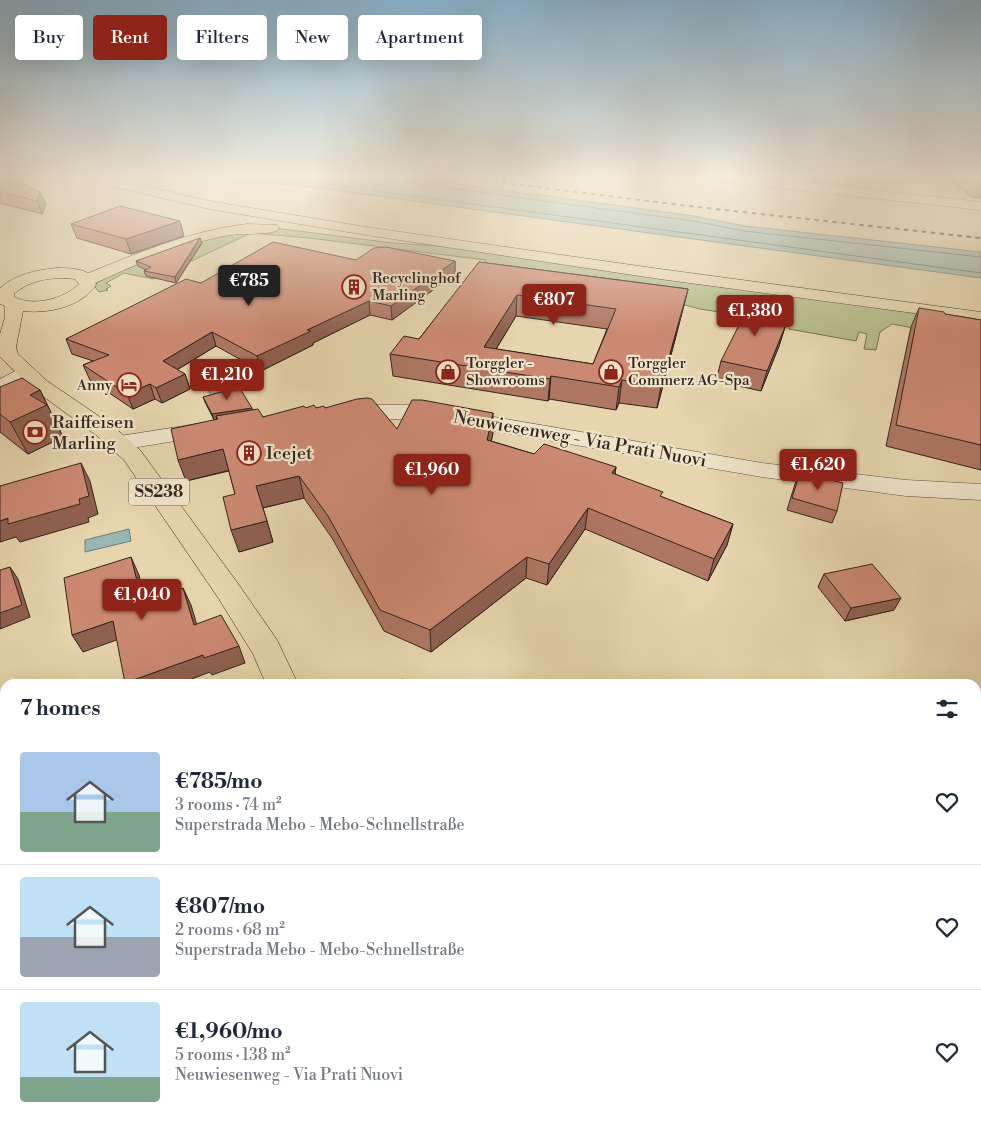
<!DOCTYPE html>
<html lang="en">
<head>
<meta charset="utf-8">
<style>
	:root { --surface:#fff; --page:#f2f2f3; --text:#1f2937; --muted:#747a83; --line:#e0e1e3; --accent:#8f2418 }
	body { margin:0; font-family:"Libre Bodoni",serif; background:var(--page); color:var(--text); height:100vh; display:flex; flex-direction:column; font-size:19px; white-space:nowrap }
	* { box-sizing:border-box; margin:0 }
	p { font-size:16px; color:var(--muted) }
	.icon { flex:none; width:28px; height:28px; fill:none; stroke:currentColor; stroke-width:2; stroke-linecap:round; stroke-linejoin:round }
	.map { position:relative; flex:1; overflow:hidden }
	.panel { position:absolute; left:0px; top:679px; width:981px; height:446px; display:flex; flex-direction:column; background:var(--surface); border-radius:15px 15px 0 0; box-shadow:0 5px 20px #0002 }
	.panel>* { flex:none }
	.guide { position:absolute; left:15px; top:15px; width:500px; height:45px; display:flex; gap:10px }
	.price { position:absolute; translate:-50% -42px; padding:0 11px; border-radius:5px; background:var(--accent); color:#fff; font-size:16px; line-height:32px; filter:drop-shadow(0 1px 2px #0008) }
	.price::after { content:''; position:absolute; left:50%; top:30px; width:15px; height:11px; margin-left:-8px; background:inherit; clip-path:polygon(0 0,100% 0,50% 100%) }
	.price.selected { background:#222; color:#fff }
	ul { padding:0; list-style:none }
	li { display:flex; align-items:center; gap:15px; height:125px; padding:0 20px }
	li+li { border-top:1px solid var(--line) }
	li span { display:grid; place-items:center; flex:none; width:140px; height:100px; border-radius:5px; color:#555 }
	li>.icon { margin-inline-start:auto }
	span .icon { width:60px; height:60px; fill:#fffc; stroke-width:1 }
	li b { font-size:21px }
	h2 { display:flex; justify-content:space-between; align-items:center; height:60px; padding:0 20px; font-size:21px }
	.tag { padding:0 18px; border-radius:5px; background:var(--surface); box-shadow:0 5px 20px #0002; font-size:18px; line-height:45px }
	.tag.selected { background:var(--accent); color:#fff }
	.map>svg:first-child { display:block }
	.green { fill:#b4bd8a; stroke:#737054 }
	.water { fill:#98b7b2; stroke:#6f7c76 }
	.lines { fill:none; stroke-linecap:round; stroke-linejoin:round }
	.shore { stroke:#656e68; stroke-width:1 }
	.stream { fill:#6f7c76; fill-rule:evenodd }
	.street-casing { stroke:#5f5041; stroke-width:1 }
	.secondary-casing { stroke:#32241d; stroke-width:1 }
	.primary-casing { stroke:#32241d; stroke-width:1 }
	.highway-casing { stroke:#32241d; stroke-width:1 }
	.street { fill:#efe4ca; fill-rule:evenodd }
	.secondary { fill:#efe4ca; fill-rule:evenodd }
	.primary { fill:#e6d5ad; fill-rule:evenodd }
	.highway { fill:#e6d5ad; fill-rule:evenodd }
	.rail { stroke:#32241d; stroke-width:2; stroke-dasharray:4.5 4.5; stroke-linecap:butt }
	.wall { fill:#af7662; stroke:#32241d; fill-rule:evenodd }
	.shaded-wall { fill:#8f6050; stroke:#32241d }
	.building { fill:#cc8972; stroke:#32241d; fill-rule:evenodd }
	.labels { text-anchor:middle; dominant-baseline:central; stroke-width:4.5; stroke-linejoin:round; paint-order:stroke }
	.far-poi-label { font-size:15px; fill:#32241d; stroke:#efe4ca; text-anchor:start }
	.shield { fill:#efe4ca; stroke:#6b5e51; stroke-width:1 }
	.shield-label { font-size:16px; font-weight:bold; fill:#32241d }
	.poi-label { font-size:18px; fill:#32241d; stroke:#efe4ca; text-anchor:start }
	.street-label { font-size:18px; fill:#32241d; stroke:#efe4ca }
</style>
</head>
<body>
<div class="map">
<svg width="981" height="1124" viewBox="0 0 981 1124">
	<rect width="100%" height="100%" fill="#e6d5ad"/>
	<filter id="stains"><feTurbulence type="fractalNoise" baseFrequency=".004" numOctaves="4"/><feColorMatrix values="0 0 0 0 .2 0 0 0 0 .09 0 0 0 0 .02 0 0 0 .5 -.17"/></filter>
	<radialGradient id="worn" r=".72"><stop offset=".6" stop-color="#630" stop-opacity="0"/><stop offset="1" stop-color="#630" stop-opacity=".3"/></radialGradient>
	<g class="green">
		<polygon points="725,175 981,175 981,184 867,183 868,192"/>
		<polygon points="255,228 282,229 393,243 503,250 941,316 935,332 892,324 880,332 876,350 864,349 867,334 859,332 856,341 789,329 785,321 744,312 740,318 731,316 731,314 700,309 670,301 469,274 486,260 309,238 251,233 153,279 124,273 106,283 111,286 106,289 108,290 99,292 95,287 97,282 166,250"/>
	</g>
	<g class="water">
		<polygon points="174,175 391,175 429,180 694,216 745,226 981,252 981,278 295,185 202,181"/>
		<polygon points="221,375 229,392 211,396 203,380"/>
		<polygon points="129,529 131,541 85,552 85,540"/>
	</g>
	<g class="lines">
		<g class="shore">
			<polyline points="198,175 296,180 981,273"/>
			<polyline points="311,175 400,188 402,185 400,175"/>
			<polyline points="406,175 407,180 411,183 693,221 744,231 981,257"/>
		</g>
		<polygon class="stream" points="673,1120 687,1120 689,1124 675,1124"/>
		<g class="street-casing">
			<g id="street">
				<polygon points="688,175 733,175 981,202 981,210 694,179"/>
				<polygon points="344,405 424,405 762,463 906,480 981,484 981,500 906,496 762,477 424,419 344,419 336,417 333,412 336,407"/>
				<polygon points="210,422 218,424 221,429 218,434 120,450 112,448 109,443 112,438 120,436"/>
			</g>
		</g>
		<g class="secondary-casing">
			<polygon id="secondary" points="26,367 33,369 36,373 33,377 15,388 7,399 0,401 0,379 19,369"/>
		</g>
		<g class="primary-casing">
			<g id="primary">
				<path d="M57,268c14,0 36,0 39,17 -15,22 -48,29 -73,26l-7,36 2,7 29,27 65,44 28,25 99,135 38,55 21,44h-32l-13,-30 -34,-55 -95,-139 -28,-25 -63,-46 -33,-32v-23l5,-17v-11l-5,-2v-16c16,-14 36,-18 57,-20zM65,278l10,1 4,5c-15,15 -45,23 -65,13v-3c14,-13 33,-16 51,-16z"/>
				<polygon points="423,1120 471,1120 472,1124 424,1124"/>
			</g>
		</g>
		<g class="highway-casing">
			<g id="highway">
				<polygon points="75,175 99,175 209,201 366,227 660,269 981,312 981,322 660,279 366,235 209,209 76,178"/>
				<path d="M247,224l30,1 2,3 -2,3c-18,5 -38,1 -57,6 -45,9 -86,29 -127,47h-12l-2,-4 2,-4c55,-22 107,-45 166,-52z"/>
			</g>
		</g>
		<use href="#street" class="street"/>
		<use href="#secondary" class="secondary"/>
		<use href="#primary" class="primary"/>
		<use href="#highway" class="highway"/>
		<polyline class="rail" points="439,175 697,207 981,238"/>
	</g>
	<g class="wall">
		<polygon points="0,175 40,192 46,204 42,214 0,203"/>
		<polygon points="944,175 981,175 981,198 971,197"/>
		<polygon points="71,224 184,236 131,254 77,238"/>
		<polygon points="202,243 176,283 146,276 144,271 146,270 138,266 136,261"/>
		<polygon points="356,260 455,261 455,274 392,320 370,315 313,343 313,345 261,371 216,346 177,370 185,374 190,389 162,403 155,399 133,409 90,380 83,365 93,361 72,354 66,339 201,283"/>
		<path d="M479,262l209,27 -5,20 -26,99 -38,-5 -3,7 -67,-11 -1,2 -155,-25 -3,-22 29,-15zM516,316l91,13 -14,35 -97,-15z"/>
		<polygon points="775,299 767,323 785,327 779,346 761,391 716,381 721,361"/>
		<polygon points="919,308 945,314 981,320 981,470 886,446 911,327"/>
		<polygon points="0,387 40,390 63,437 28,454 0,432"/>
		<polygon points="203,397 253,410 263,417 306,408 325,408 397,429 493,433 491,441 534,454 616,467 615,474 662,497 733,524 727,545 708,581 585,529 547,585 526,578 431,652 384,631 332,538 304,498 263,508 273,542 239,552 235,494 229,471 186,481 214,420 205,402"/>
		<polygon points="800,472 837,511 832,523 787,510 795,484"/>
		<polygon points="824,574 894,610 845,621 818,587"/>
		<polygon points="527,1120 665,1120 668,1124 529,1124"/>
	</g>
	<g class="shaded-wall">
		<polygon points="40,192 46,204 42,214 37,201"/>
		<polygon points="180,221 184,236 131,254 126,239"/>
		<polygon points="200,238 202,243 176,283 175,277"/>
		<polygon points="455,261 455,274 392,320 391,306"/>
		<polygon points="688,289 683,309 657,408 661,386"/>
		<polygon points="517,295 516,316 484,369 484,347"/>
		<polygon points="775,299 770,317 759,342 765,323"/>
		<polygon points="369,301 370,315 313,343 313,345 261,371 257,356 307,330"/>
		<polygon points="785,327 779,346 761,391 767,371"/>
		<polygon points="212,332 216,346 168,375 163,361"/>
		<polygon points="185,374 190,389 162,403 156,388"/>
		<polygon points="551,376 549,399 548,401 550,379"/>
		<polygon points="622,380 619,403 616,410 619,387"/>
		<polygon points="150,384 155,399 133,409 127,394"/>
		<polygon points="40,390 63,437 28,454 10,422 30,395"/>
		<polygon points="252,408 254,414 216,416 217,420 214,420 212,414"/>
		<polygon points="493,413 493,433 487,461 487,440"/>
		<polygon points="223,449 230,470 186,481 178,460"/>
		<polygon points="81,463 90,481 98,514 88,518 89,522 20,542 16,537 0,542 0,521 79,499"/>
		<polygon points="616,467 613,488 612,473"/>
		<polygon points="299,476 304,498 262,508 256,486"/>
		<polygon points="588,508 585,529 547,585 549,564"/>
		<polygon points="267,521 273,542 239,552 231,530"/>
		<polygon points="733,524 727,545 708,581 714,559"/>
		<polygon points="131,557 139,575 150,619 142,601"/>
		<polygon points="527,557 526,578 431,652 430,630"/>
		<polygon points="10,567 18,579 30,617 0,629 0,613"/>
		<polygon points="183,588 191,605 202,642 194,625"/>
		<polygon points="901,598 894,610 845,621 851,608"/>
		<polygon points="113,621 122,638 83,652 72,635"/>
		<polygon points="239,646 245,663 212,675 210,672 179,684 125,683 203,655"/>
		<polygon points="5,790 5,812 0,814 0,792"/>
		<polygon points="141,1120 161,1120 161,1124 140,1124"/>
		<polygon points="341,1120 347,1120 347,1124 342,1124"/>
	</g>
	<g class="building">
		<polygon points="0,175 4,175 40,192 37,201 0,192"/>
		<polygon points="961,175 981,175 981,187 976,187"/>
		<polygon points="120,206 180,221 126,239 71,224"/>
		<polygon points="200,238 175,277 144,271 151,267 136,261"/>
		<polygon points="273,242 356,260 374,248 386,247 455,261 391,306 369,301 307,330 311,331 257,356 212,332 163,361 185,374 156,388 150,384 127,394 83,365 109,355 66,339 186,279 201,283"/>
		<path d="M479,262l209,27 -27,97 -39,-6 -3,7 -68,-11 -1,3 -160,-25 14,-18 15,3zM517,295l99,14 -23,55 -109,-17z"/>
		<polygon points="754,295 775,299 765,323 785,327 767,371 721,361"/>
		<polygon points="919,308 944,312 945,314 981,320 981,445 896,425"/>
		<polygon points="22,378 40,390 30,395 47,405 10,422 0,414 0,387"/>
		<polygon points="239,387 252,408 212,414 203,397"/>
		<polygon points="368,398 372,399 397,429 412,400 422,400 493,413 487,440 534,454 544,444 616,467 612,473 663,492 660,496 733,524 714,559 588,508 549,564 527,557 430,630 380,610 328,516 299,476 256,486 267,521 231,530 223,497 235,494 223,449 178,460 171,429 218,419 216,416 258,409 263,417 304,406 306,408 314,405 316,408 324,406 325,408 357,399"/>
		<polygon points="81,463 89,496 79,499 80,504 8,524 8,518 0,521 0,486"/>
		<polygon points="800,472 843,483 837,511 792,498"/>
		<polygon points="131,557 142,601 183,588 194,625 221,615 239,646 204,658 203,655 125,683 113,621 72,635 64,578"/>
		<polygon points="872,564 901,598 851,608 824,574"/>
		<polygon points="10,567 22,605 0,613 0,570"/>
		<polygon points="403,679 406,684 391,684"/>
		<polygon points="5,717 5,790 0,792 0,718"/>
		<polygon points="5,1001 5,1120 141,1120 140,1124 0,1124 0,1003"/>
		<polygon points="199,1120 341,1120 342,1124 199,1124"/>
		<polygon points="532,1120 665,1120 668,1124 534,1124"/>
	</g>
	<linearGradient id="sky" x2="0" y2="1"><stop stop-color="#88b5d2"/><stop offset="0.53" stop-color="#f4ecda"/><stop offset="1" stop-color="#f4ecda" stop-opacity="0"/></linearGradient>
	<rect width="981" height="333" fill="url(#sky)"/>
	<defs>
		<g id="building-ring" transform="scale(1.25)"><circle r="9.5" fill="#efe4ca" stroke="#8f2418" stroke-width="1.5"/><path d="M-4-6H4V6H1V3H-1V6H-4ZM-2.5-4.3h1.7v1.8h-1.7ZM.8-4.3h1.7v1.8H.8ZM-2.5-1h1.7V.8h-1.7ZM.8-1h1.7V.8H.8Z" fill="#8f2418"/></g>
		<g id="shop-ring" transform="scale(1.25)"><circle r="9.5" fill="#efe4ca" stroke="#8f2418" stroke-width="1.5"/><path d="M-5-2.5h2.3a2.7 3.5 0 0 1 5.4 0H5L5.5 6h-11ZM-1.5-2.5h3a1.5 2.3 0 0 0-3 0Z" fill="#8f2418"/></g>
		<g id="hotel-ring" transform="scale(1.25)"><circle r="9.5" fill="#efe4ca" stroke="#8f2418" stroke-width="1.5"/><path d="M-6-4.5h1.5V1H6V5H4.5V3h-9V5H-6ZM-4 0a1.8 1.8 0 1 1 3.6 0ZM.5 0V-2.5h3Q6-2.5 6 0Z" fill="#8f2418"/></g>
		<g id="bank-ring" transform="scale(1.25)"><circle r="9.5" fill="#efe4ca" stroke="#8f2418" stroke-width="1.5"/><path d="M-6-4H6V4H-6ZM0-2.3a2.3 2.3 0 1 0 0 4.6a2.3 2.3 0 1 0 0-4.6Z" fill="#8f2418"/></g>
	</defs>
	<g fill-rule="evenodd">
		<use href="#building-ring" x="354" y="287"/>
		<use href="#shop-ring" x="448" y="372"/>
		<use href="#shop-ring" x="611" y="372"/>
		<use href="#hotel-ring" x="129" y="385"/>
		<use href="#bank-ring" x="35" y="432"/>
		<use href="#building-ring" x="249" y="453"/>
	</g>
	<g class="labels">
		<g class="far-poi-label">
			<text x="372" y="278">Recyclinghof<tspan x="372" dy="17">Marling</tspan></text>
			<text x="466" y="363">Torggler -<tspan x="466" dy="17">Showrooms</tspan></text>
			<text x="628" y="363">Torggler<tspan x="628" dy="17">Commerz AG-Spa</tspan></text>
			<text x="112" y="385" text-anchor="end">Anny</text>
		</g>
		<rect class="shield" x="129" y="478.5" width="60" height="27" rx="4"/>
		<g class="shield-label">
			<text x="159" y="492">SS238</text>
		</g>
		<g class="poi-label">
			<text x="52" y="422">Raiffeisen<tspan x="52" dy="21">Marling</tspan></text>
			<text x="266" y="453">Icejet</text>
		</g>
		<g class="street-label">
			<text transform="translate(580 439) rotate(10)">Neuwiesenweg - Via Prati Nuovi</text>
		</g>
	</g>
	<rect width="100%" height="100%" filter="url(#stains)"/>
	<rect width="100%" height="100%" fill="url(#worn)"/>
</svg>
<b class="price selected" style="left:249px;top:307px">€785</b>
<b class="price" style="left:554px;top:326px">€807</b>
<b class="price" style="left:755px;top:337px">€1,380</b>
<b class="price" style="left:227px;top:401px">€1,210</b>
<b class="price" style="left:818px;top:491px">€1,620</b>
<b class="price" style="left:432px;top:496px">€1,960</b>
<b class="price" style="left:142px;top:621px">€1,040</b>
<div class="guide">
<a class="tag">Buy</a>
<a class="tag selected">Rent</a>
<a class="tag">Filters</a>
<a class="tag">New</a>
<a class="tag">Apartment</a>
</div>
<section class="panel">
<h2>7 homes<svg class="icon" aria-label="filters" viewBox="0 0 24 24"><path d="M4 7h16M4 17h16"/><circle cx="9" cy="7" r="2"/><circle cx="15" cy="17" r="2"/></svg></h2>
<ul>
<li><span style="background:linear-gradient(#a9c7e8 60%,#7fa58c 0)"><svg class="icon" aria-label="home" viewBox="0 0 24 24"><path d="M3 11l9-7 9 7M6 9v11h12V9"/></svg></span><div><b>€785/mo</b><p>3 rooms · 74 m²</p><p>Superstrada Mebo - Mebo-Schnellstraße</p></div><svg class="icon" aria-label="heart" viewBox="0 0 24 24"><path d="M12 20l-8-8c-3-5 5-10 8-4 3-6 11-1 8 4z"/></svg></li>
<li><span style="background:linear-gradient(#bfe0f5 60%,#9aa5b1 0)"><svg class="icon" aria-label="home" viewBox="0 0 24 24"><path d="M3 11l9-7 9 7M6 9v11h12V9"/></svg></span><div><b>€807/mo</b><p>2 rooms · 68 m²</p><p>Superstrada Mebo - Mebo-Schnellstraße</p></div><svg class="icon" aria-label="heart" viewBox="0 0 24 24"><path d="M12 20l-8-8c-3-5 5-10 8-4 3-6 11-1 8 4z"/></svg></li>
<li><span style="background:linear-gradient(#bfe0f5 75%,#7fa58c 0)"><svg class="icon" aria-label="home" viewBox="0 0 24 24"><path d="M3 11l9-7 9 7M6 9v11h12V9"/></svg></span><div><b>€1,960/mo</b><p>5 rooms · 138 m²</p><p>Neuwiesenweg - Via Prati Nuovi</p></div><svg class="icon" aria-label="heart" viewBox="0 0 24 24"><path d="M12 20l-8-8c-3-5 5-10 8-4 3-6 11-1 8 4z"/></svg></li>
</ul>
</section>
</div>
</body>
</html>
